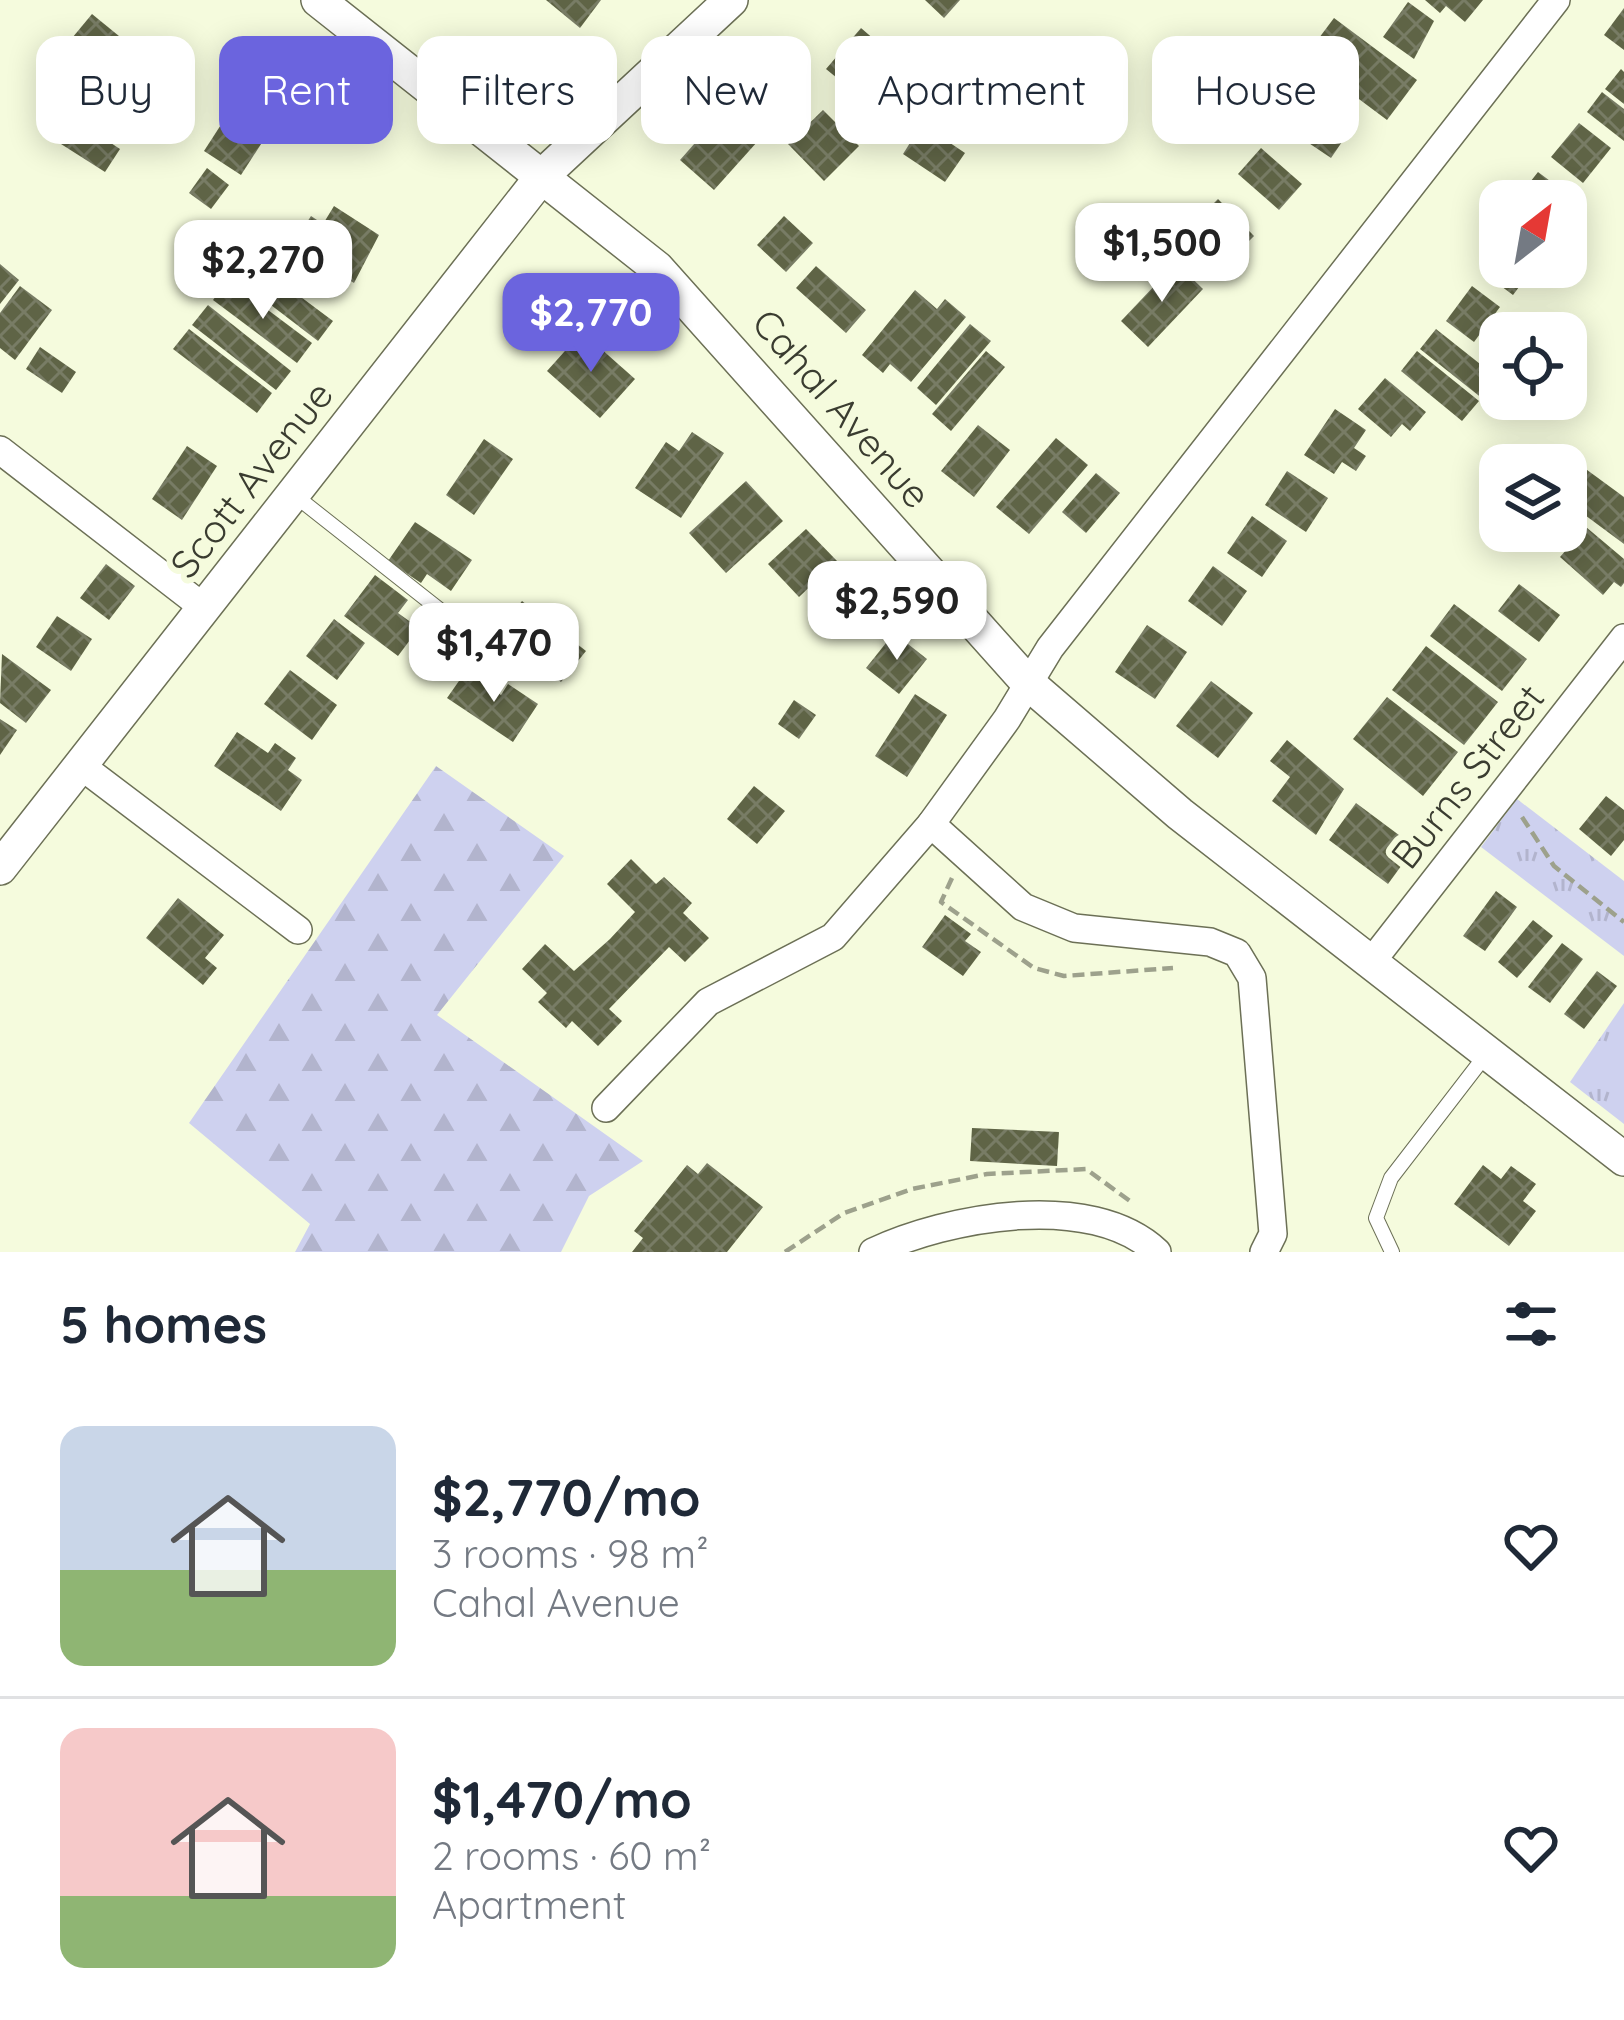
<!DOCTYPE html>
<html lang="en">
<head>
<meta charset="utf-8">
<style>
	:root { --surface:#fff; --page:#f2f2f3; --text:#1f2937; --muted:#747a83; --line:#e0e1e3; --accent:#6b64de }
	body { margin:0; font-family:Quicksand,sans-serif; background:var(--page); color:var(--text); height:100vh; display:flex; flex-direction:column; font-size:45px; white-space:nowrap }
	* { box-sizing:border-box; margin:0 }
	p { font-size:39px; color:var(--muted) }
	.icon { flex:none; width:66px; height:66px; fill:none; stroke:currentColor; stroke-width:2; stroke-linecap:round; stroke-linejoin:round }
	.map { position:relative; height:1252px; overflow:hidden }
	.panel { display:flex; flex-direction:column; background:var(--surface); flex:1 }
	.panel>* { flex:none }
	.banner { position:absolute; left:36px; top:36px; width:1554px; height:108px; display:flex; gap:24px }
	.needle { width:78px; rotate:31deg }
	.buttons { position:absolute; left:1479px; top:180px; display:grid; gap:24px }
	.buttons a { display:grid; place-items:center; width:108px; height:108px; border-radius:24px; background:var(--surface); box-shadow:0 6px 30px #0003; font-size:60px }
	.price { position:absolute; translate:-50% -102px; padding:0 27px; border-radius:24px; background:#fff; color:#222; font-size:39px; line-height:78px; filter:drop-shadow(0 3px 6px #0008) }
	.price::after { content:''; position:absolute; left:50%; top:72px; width:36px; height:27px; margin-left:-18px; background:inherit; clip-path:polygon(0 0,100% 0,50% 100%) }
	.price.active { background:var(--accent); color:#fff }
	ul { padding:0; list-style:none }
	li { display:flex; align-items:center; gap:36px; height:300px; padding:0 60px }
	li+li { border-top:3px solid var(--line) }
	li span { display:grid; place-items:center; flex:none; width:336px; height:240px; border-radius:24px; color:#555 }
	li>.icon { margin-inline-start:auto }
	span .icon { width:144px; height:144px; fill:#fffc; stroke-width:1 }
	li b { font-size:51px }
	h2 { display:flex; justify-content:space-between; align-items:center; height:144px; padding:0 60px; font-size:51px }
	.chip { padding:0 42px; border-radius:24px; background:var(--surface); box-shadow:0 6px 30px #0003; font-size:42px; line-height:108px }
	.chip.active { background:var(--accent); color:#fff }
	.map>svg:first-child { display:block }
	.grass { fill:url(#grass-tufts) }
	.forest { fill:url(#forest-firs) }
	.building { fill:url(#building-cross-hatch) }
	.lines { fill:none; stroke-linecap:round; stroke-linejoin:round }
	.service-casing { stroke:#6c7056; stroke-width:16 }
	.minor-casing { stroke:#6c7056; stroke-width:30 }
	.tertiary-casing { stroke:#6c7056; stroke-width:36 }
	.path { stroke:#9da18c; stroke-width:4.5; stroke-dasharray:12 6; stroke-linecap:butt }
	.service { stroke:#fff; stroke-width:14 }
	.minor { stroke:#fff; stroke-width:27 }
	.tertiary { stroke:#fff; stroke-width:33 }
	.labels { text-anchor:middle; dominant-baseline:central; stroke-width:12; stroke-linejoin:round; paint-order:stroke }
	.street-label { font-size:39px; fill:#3a3c30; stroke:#f5fbdd }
</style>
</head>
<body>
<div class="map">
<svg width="1624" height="1252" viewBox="0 0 1624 1252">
	<defs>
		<pattern id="grass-tufts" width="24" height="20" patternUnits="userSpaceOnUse" patternTransform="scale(3)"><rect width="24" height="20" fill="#ced1ef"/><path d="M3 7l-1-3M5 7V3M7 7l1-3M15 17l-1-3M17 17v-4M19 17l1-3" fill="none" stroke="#b2b4cd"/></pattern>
		<pattern id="forest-firs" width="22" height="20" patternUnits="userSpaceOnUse" patternTransform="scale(3)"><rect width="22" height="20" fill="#ced1ef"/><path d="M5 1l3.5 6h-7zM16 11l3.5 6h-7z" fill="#b2b4cd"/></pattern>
		<pattern id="building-cross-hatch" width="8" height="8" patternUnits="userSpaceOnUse" patternTransform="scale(3)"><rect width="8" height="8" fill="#5f6446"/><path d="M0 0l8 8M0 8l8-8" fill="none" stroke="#787c65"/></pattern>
	</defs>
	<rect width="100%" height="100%" fill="#f5fbdd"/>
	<g class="grass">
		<polygon points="1517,799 1624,881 1624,956 1481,847"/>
		<polygon points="1624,1003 1624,1124 1570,1082"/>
	</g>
	<polygon class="forest" points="436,766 564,856 437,1015 643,1161 589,1196 561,1252 295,1252 310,1224 189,1123"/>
	<g class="building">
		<polygon points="546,0 601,0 580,28"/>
		<polygon points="925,0 960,0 944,18"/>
		<polygon points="1425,0 1483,0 1465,22 1446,6 1440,13"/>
		<polygon points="1408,2 1434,21 1414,59 1383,37"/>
		<polygon points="1624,8 1624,50 1604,35"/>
		<polygon points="92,14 141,54 102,101 53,61"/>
		<polygon points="1334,18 1417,80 1387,120 1304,58"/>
		<polygon points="861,28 890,53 897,45 920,64 903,85 895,78 871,106 826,69"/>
		<polygon points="1621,69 1624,72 1624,104 1605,89"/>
		<polygon points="1311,89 1357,120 1331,158 1285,127"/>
		<polygon points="1602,92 1624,109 1624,141 1587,112"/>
		<polygon points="733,100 767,131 714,190 680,160"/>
		<polygon points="823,110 859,146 824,181 788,144"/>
		<polygon points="226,117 263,141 241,175 204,151"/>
		<polygon points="76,120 120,149 105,172 61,144"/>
		<polygon points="1579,123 1611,148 1583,183 1551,157"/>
		<polygon points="922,124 965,153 945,182 903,154"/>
		<polygon points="1261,148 1302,184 1279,210 1238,174"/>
		<polygon points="207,168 229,185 211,209 189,193"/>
		<polygon points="1538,172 1573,198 1566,207 1566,201 1515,201"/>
		<polygon points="1218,199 1254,236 1229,261 1193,224"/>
		<polygon points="334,206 379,235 354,283 293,244 311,216 323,224"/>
		<polygon points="784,216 813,243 786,272 757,245"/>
		<polygon points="1500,248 1500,267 1534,267 1513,295 1482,272"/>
		<polygon points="246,256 333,321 318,341 232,275"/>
		<polygon points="1176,263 1203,289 1148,347 1121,321"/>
		<polygon points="0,264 19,280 0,304"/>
		<polygon points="816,266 866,310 846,333 796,288"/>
		<polygon points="228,280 312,343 297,363 213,300"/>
		<polygon points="20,286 52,310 15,360 0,348 0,313"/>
		<polygon points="1472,286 1500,307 1474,342 1446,321"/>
		<polygon points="915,290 937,309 945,299 966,317 911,382 890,364 883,373 862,355"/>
		<polygon points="208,305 291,371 276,390 192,325"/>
		<polygon points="970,324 991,341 936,405 917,388"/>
		<polygon points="189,329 272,393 257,413 173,349"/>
		<polygon points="1436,329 1499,379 1483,399 1420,349"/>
		<polygon points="582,332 635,379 600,418 547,371"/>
		<polygon points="40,347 76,372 62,393 26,369"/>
		<polygon points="986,351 1005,367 951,431 932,414"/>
		<polygon points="1417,351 1479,401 1462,421 1401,371"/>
		<polygon points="1385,378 1426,412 1410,431 1402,424 1391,437 1358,409"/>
		<polygon points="1335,409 1366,430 1354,448 1366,456 1356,471 1342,462 1334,474 1304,455"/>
		<polygon points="978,425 1010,450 974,497 941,471"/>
		<polygon points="692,432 724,453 681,518 635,488 666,442 679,451"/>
		<polygon points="1056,438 1088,465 1029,534 996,507"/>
		<polygon points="484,439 513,459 474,515 446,495"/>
		<polygon points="187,446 217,466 182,520 152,499"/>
		<polygon points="1583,467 1624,497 1624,544 1566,501 1566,490"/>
		<polygon points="1287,471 1328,498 1306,532 1265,505"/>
		<polygon points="1096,473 1120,493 1086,533 1062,512"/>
		<polygon points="746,481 783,521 726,573 689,533"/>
		<polygon points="1252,516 1287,541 1262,577 1227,553"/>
		<polygon points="415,522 472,560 451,591 427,574 421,583 388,561"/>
		<polygon points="1586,527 1624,559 1624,583 1621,587 1614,582 1603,595 1560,557"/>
		<polygon points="806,529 837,561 799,597 768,564"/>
		<polygon points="106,564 135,586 109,620 80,598"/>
		<polygon points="1213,566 1247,591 1222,626 1188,601"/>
		<polygon points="375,575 408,600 398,613 419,628 398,656 344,616"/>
		<polygon points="1519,584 1560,615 1539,642 1498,611"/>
		<polygon points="522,601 586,651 561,682 530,658 536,651 503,625"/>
		<polygon points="1454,604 1527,659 1502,691 1430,636"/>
		<polygon points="57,616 92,639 71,671 36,647"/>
		<polygon points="334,619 365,643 337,680 306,656"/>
		<polygon points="1147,625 1187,652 1155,699 1115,672"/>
		<polygon points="894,633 927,659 899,694 866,668"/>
		<polygon points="1426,646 1498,702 1464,745 1392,690"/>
		<polygon points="2,654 51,690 26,723 0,703"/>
		<polygon points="290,670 337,705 312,740 264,704"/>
		<polygon points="466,671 501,695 508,684 538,704 513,742 447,698"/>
		<polygon points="1211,681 1253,713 1218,758 1176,726"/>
		<polygon points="915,694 947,715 907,777 875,756"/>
		<polygon points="1387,697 1458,752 1423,796 1353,739"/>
		<polygon points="794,700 816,715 799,739 778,724"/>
		<polygon points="0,719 17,730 0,755"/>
		<polygon points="237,732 268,753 275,743 296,758 288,770 302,780 281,811 214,766"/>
		<polygon points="1287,740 1344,789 1316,835 1272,801 1290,777 1270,761"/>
		<polygon points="754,786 785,811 757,844 727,819"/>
		<polygon points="1606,796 1624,810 1624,840 1611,856 1579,829"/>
		<polygon points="1356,803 1415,847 1388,884 1329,840"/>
		<polygon points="631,859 656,884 664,877 692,903 683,913 709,938 685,962 669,947 609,1009 622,1021 598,1046 572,1021 566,1028 538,1002 547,993 522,969 545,944 574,971 610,939 635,912 607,884"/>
		<polygon points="1496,891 1517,907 1485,951 1463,936"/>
		<polygon points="178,898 224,935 205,958 217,968 203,985 146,938"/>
		<polygon points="945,915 971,934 965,941 981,952 963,976 922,947"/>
		<polygon points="1533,920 1553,936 1517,978 1498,962"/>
		<polygon points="1562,943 1583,959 1550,1003 1528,987"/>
		<polygon points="1597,971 1617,986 1584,1029 1564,1014"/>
		<polygon points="972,1128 1059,1132 1057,1166 970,1161"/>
		<polygon points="707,1163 763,1207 727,1252 632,1252 643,1238 634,1231 687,1165 698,1174"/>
		<polygon points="1483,1165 1501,1179 1511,1166 1536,1184 1523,1201 1536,1211 1509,1246 1454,1204"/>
	</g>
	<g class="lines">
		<g class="service-casing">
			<g id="service">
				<polyline points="293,494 464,629"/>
				<polyline points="1392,1252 1376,1218 1391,1178 1488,1052"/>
			</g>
		</g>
		<g class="minor-casing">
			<g id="minor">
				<polyline points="0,450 203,607"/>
				<polyline points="80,765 298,930"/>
				<polyline points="931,824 1023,907 1074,928 1210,942 1237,953 1252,978 1273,1234 1264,1252"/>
				<polyline points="1372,961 1624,638"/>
				<polyline points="606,1108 708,1002 833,937 931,824 1007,719 1050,648 1556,0"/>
				<path d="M873,1252c74,-35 218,-62 284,0"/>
			</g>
		</g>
		<g class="tertiary-casing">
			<g id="tertiary">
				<polyline points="318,0 657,268 1028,683 1180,814 1624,1159"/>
				<polyline points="0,868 543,175 731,0"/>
			</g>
		</g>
		<g class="path">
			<polyline points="1522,817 1554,866 1624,922"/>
			<polyline points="952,878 941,902 1034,968 1064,976 1173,968"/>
			<polyline points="785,1252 844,1213 912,1189 987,1174 1086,1169 1134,1204"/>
		</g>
		<use href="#service" class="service"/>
		<use href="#minor" class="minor"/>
		<use href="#tertiary" class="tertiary"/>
	</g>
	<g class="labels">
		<g class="street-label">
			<text transform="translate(842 408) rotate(49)">Cahal Avenue</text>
			<text transform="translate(251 479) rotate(-52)">Scott Avenue</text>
			<text transform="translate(1467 776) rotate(-52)">Burns Street</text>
		</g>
	</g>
</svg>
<div class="buttons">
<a><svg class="needle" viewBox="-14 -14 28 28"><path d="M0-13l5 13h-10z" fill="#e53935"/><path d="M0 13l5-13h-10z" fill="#747a83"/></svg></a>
<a><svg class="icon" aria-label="locate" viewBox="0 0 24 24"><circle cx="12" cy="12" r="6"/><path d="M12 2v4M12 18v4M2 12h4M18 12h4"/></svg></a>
<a><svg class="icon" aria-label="layers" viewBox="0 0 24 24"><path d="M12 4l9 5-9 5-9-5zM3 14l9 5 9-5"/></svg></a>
</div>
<b class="price" style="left:1162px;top:305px">$1,500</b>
<b class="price" style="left:263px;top:322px">$2,270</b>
<b class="price active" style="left:591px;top:375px">$2,770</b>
<b class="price" style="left:897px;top:663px">$2,590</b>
<b class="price" style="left:494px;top:705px">$1,470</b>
<div class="banner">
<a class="chip">Buy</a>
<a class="chip active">Rent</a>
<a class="chip">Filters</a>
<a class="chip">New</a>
<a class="chip">Apartment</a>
<a class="chip">House</a>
</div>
</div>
<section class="panel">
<h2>5 homes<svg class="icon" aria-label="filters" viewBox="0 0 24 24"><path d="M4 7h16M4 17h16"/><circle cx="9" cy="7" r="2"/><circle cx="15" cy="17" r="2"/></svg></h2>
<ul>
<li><span style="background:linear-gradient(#c9d6e8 60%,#8fb573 0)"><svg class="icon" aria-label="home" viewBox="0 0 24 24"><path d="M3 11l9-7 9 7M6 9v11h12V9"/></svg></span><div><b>$2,770/mo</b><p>3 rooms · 98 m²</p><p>Cahal Avenue</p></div><svg class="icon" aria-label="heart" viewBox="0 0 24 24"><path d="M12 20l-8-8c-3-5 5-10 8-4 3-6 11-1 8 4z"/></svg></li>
<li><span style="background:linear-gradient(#f6c9c9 70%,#8fb573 0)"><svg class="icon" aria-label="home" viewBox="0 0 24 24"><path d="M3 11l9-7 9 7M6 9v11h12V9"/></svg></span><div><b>$1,470/mo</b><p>2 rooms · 60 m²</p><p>Apartment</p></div><svg class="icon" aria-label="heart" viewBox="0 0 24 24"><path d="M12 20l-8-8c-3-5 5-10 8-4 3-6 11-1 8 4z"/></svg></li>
</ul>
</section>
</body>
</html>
